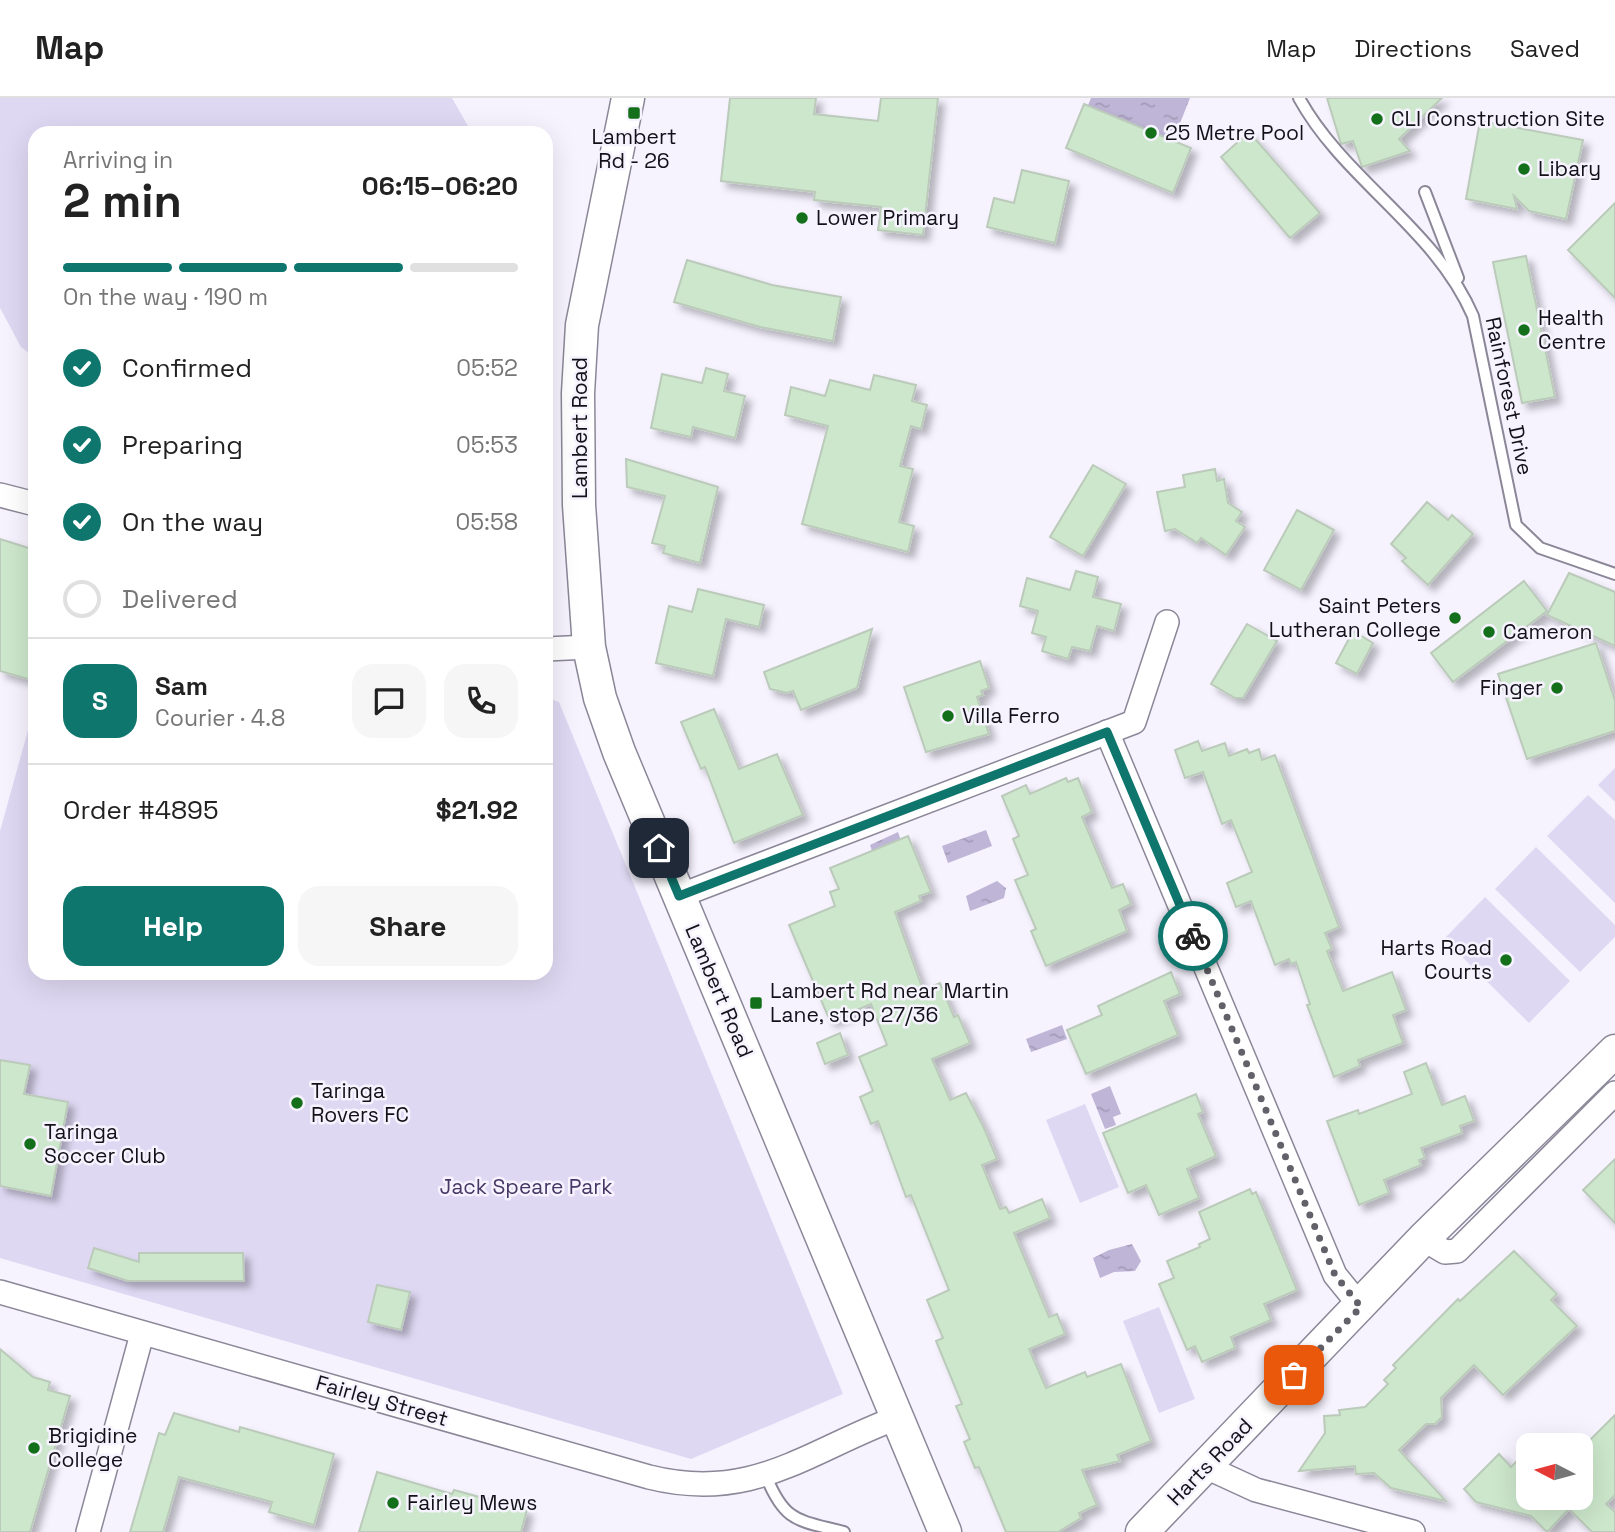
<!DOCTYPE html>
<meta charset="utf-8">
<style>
body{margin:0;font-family:"Space Grotesk",sans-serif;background:#f6f6f6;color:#222;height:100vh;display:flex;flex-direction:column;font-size:26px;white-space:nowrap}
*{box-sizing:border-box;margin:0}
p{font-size:23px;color:#767676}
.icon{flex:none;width:38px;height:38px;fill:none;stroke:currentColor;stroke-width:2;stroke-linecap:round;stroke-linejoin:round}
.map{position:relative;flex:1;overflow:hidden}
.details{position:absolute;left:28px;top:28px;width:525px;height:854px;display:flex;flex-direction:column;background:#fff;border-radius:21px;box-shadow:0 7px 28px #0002}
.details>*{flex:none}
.needle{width:46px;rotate:276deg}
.buttons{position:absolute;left:1516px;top:1335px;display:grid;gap:14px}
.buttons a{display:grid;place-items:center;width:77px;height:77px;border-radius:14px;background:#fff;box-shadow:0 7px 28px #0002;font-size:35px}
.pin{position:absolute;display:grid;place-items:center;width:60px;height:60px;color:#fff;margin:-30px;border-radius:14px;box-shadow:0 4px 10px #0006}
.courier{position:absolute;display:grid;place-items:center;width:70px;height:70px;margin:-35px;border:5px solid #0f766e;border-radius:50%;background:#fff;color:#222;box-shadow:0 2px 9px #0007}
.overview em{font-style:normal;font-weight:600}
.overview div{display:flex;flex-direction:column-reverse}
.overview{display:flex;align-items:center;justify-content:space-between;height:119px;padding:0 35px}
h1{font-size:46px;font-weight:600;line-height:52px}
.bar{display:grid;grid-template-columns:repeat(4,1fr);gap:10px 7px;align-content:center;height:84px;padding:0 35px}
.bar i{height:9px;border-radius:5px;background:#e0e0e0}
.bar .selected{background:#0f766e}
.bar p{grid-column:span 4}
.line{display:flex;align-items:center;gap:18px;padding:0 35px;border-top:2px solid #e0e0e0}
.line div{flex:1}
.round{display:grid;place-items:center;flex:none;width:74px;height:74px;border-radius:21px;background:#f6f6f6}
ol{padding:0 35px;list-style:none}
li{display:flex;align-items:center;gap:21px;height:77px}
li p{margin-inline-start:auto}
li .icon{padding:7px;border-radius:50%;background:#0f766e;color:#fff;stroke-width:4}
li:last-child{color:#767676}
li i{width:38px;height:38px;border:4px solid #e0e0e0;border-radius:50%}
.primary-button{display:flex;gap:14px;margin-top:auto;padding:14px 35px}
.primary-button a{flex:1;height:80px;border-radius:21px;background:#0f766e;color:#fff;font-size:28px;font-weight:600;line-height:80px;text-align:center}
.primary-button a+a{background:#f6f6f6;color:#222}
header{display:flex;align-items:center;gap:42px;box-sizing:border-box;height:98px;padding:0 35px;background:#fff;border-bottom:2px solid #e0e0e0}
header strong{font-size:33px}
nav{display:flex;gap:38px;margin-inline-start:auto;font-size:24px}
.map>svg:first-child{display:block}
.green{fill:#dfd8f3}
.water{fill:url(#water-ripples)}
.building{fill:#cce7cb;stroke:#bbcaba;stroke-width:2;filter:url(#shadow)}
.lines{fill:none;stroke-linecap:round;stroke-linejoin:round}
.lane-casing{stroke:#8b8798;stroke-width:14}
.street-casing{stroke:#8b8798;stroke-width:26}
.secondary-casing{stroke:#8b8798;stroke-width:35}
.lane{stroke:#fff;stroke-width:10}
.street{stroke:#fff;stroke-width:23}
.secondary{stroke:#fff;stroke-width:32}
.done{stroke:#626068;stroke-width:7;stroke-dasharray:0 12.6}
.route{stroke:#0f766e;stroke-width:9}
.poi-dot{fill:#146f1b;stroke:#f6f3ff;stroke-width:2.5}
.labels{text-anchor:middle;stroke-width:5;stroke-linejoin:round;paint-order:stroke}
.poi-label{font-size:21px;fill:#121117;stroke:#f6f3ff;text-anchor:start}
.street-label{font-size:21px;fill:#121117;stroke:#f6f3ff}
.park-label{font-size:21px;fill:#463765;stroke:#f6f3ff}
</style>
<header>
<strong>Map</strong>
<nav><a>Map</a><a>Directions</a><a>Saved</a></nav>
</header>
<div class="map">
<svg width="1615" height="1434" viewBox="0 0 1615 1434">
<defs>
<pattern id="water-ripples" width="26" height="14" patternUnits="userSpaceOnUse" patternTransform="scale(1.75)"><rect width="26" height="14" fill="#bfb6d7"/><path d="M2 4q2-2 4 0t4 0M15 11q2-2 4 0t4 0" fill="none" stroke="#a39bb8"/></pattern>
<filter id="shadow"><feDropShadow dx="6" dy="6" stdDeviation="3.5" flood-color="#0004"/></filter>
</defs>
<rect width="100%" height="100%" fill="#f6f3ff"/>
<g class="green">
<path d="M0,0H452L472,35H35V260L21,249L0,210Z"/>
<path d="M546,599L559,604L843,1296L691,1361L0,1160V733L35,607V875H546Z"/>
<path d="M1615,670V704L1598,687Z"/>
<path d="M1588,697L1615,722V805L1547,738Z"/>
<path d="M1536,749L1615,827V839L1580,874L1495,791Z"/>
<path d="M1485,799L1570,883L1529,925L1444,841Z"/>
<path d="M1085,1006L1119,1089L1080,1105L1046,1022Z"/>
<path d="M1159,1209L1195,1301L1159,1315L1123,1223Z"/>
</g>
<g class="water">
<path d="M1091,0H1190L1169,53L1084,17Z"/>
<path d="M986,732L992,748L948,765L942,748Z"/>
<path d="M898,734L902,746L873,756L870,747Z"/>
<path d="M997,783L1006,790L1004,800L970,813L966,798Z"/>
<path d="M1062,927L1067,941L1031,954L1026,941Z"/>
<path d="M1110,988L1121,1016L1113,1019L1116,1027L1105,1031L1091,996Z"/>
<path d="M1132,1146L1141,1163L1135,1173L1114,1174L1100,1180L1093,1160L1109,1152Z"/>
</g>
<g class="building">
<path d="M730,0H816L814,16L878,23L881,0H938L923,137L878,132L881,109L814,102L815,94L721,83Z"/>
<path d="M1327,0H1442L1399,41L1410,53L1362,69L1353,43L1341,46Z"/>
<path d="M1084,6L1191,50L1173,95L1066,50Z"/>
<path d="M1480,23L1583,42L1566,121L1529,113L1514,98L1517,111L1466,101Z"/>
<path d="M1249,34L1320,115L1290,140L1221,59Z"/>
<path d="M1022,72L1069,83L1055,145L987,129L994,100L1014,105Z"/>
<path d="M1615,105V200L1568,152Z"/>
<path d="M1526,158L1555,299L1522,305L1493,164Z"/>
<path d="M687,162L772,187L841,199L833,243L760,229L674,204Z"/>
<path d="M706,270L728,276L724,293L745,298L735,340L693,329L691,339L651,330L662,276L702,285Z"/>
<path d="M874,277L916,287L912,303L927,307L921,331L911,328L900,368L913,371L899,424L914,428L908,454L802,426L828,328L785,317L791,289L825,298L830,282L870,292Z"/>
<path d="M626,361L718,389L700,465L663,455L665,448L652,445L665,398L627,389Z"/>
<path d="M1093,367L1126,386L1083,458L1050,439Z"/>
<path d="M1215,371L1217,383L1224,381L1228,405L1242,414L1236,423L1245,429L1226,457L1201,440L1197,445L1175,431L1165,433L1157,394L1185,389L1183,377Z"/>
<path d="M1427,404L1448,422L1452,417L1473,436L1428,487L1402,463L1406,460L1391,446Z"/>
<path d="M1297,412L1334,432L1301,492L1264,472Z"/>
<path d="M0,441L35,452V583L0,573Z"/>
<path d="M1076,473L1098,479L1093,499L1121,506L1114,533L1097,528L1090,553L1072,549L1068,561L1042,553L1046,539L1032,535L1038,513L1020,508L1027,480L1070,492Z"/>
<path d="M1569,475L1615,494V548L1547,517Z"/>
<path d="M1524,483L1547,513L1453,584L1431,555Z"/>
<path d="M698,491L764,507L759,529L726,521L713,578L656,565L669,508L692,514Z"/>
<path d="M1247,526L1277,543L1243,600H1235L1211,586Z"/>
<path d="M872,531L857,590L801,612L793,593L787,595L770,591L764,574Z"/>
<path d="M1353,533L1373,545L1357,576L1336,565Z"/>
<path d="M1596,545L1615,603V633L1527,661L1498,576Z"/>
<path d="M980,563L989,590L981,593L983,597L977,599L989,636L926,654L904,589Z"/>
<path d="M714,611L739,671L777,656L803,717L734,745L705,669L701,671L681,624Z"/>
<path d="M1198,643L1202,653L1225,645L1229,658L1247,651L1249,655L1259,651L1262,662L1275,657L1339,829L1325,835L1332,851L1327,853L1343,893L1392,874L1406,912L1393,917L1403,945L1358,962L1360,968L1334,979L1307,907L1310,906L1296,864L1291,866L1289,861L1275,867L1251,803L1236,809L1227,785L1252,774L1231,722L1222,726L1203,674L1185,680L1175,652Z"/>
<path d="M1066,680L1068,684L1078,680L1092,714L1082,719L1112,790L1123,786L1131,806L1119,812L1127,833L1046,868L1031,833L1036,831L1015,782L1028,777L1013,741L1019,738L1002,698L1026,687L1030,696Z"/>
<path d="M908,738L931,794L919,798L921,803L895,814L923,892L940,885L954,919L958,917L970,945L932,961L950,1002L966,995L984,1030L997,1061L982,1067L1000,1111L1006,1109L1009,1115L1042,1101L1050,1120L1014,1135L1049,1219L1057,1216L1065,1236L1029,1251L1046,1290L1085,1274L1087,1279L1121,1266L1151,1343L1117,1357L1120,1363L1082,1372L1097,1407L1079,1415L1081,1420L1058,1434H1006L979,1369L975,1370L964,1344L970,1341L956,1308L962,1306L936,1243L943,1240L927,1202L949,1192L911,1097L906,1099L878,1023L871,1026L860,999L873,993L859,959L887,947L871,906L830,923L789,827L835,808L830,794L839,791L830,770Z"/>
<path d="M1171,874L1180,896L1164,903L1178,937L1086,976L1067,932L1102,917L1098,908Z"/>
<path d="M840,935L848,957L825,966L817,945Z"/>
<path d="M0,962L30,967L24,996L68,1004L51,1098L0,1088Z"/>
<path d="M1426,965L1442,1007L1465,998L1474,1023L1460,1028L1462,1035L1421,1050L1425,1060L1419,1062L1421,1067L1384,1082L1389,1095L1359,1107L1327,1023L1358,1012L1359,1016L1412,996L1404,974Z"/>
<path d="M1196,996L1203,1014L1198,1016L1216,1058L1187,1071L1199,1100L1159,1117L1146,1087L1128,1095L1103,1035Z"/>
<path d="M1615,1061V1125L1583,1092Z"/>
<path d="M1250,1091L1252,1096L1256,1094L1297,1192L1264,1206L1271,1222L1231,1239L1235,1250L1202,1264L1195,1248L1187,1252L1159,1186L1174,1180L1167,1163L1200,1149L1199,1146L1210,1141L1199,1114Z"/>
<path d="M94,1150L139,1164V1155H243L244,1183H128L88,1170Z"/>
<path d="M1514,1153L1557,1196L1551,1202L1577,1228L1503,1297L1474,1267L1441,1300L1442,1319L1435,1326H1426L1399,1352L1446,1403L1391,1390L1374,1375L1356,1376L1355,1368L1299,1373L1325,1335L1324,1318L1340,1317L1339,1312L1365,1309L1388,1286L1384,1282L1396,1270L1393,1267L1458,1201L1460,1203Z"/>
<path d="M377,1187L410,1194L401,1232L368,1224Z"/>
<path d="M0,1251L33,1279L50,1284L48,1292L70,1298L30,1434H0Z"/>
<path d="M174,1315L239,1334L240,1329L334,1356L314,1427L269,1414L272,1404L179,1379L163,1434H130L159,1335L165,1337Z"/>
<path d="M1615,1317V1397L1606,1406L1615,1414V1434H1592L1569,1411L1547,1434L1531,1418L1476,1404L1464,1391L1499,1356L1511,1369L1528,1352V1400H1580V1352Z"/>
<path d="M377,1374L452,1396L454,1392L527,1412L521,1434H359Z"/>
</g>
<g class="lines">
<defs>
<g id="lane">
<path d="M1299,0C1344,82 1435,130 1473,218L1516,427L1540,450L1615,476"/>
<path d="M1425,94L1458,180"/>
<path d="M766,1378C785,1425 798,1422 844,1434"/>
</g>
<g id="street">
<path d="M0,397L35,406"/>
<path d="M546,551L589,549"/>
<path d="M1107,634L1335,1177L1361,1209"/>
<path d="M679,798L1134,624L1167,524"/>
<path d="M1423,1141L1445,1154L1457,1153L1615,995"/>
<path d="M0,1194L649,1379C753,1405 807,1353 899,1319"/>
<path d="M1206,1369L1256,1392L1413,1434"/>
<path d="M88,1434L142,1236"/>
</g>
<g id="secondary">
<path d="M628,0L582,227L578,295L579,407L589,549L600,600L619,654L945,1434"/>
<path d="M1142,1434L1423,1141L1615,953"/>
</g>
</defs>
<use href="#lane" class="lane-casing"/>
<use href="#street" class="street-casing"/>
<use href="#secondary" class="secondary-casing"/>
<use href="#lane" class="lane"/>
<use href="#street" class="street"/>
<use href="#secondary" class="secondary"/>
</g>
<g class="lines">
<path class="done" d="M1193,838L1335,1177L1361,1209L1294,1277"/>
<path class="route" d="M659,750L679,798L1107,634L1193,838"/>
</g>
<g class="poi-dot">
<rect x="627" y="8" width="14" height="14" rx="3.5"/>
<circle cx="1377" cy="21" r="7"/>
<circle cx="1151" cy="35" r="7"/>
<circle cx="1524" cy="71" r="7"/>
<circle cx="802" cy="120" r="7"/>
<circle cx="1524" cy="232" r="7"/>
<circle cx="1455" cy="520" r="7"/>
<circle cx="1489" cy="534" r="7"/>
<circle cx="1557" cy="590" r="7"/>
<circle cx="948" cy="618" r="7"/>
<circle cx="1506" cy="862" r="7"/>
<rect x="749" y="898" width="14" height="14" rx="3.5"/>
<circle cx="297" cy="1005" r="7"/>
<circle cx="30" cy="1046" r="7"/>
<circle cx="34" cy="1350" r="7"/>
<circle cx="393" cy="1405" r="7"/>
</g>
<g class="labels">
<g class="poi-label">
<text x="1391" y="28">CLI Construction Site</text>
<text x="1165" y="42">25 Metre Pool</text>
<text x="634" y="46" text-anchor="middle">Lambert<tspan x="634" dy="24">Rd - 26</tspan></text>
<text x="1538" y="78">Libary</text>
<text x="816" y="127">Lower Primary</text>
<text x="1538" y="227">Health<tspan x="1538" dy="24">Centre</tspan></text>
<text x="1441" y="515" text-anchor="end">Saint Peters<tspan x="1441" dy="24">Lutheran College</tspan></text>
<text x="1503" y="541">Cameron</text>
<text x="1543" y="597" text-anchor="end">Finger</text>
<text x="962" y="625">Villa Ferro</text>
<text x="1492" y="857" text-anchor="end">Harts Road<tspan x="1492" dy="24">Courts</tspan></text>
<text x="770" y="900">Lambert Rd near Martin<tspan x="770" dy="24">Lane, stop 27/36</tspan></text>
<text x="311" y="1000">Taringa<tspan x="311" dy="24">Rovers FC</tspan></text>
<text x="44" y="1041">Taringa<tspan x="44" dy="24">Soccer Club</tspan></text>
<text x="48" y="1345">Brigidine<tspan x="48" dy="24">College</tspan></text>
<text x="407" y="1412">Fairley Mews</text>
</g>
<g class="street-label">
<text transform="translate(1509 298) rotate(78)" y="7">Rainforest Drive</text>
<text transform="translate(580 330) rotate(-90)" y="7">Lambert Road</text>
<text transform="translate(719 893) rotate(67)" y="7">Lambert Road</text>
<text transform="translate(382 1303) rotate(16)" y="7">Fairley Street</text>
<text transform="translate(1210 1364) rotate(-46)" y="7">Harts Road</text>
</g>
<g class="park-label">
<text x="526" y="1096">Jack Speare Park</text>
</g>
</g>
</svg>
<div class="buttons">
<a><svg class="needle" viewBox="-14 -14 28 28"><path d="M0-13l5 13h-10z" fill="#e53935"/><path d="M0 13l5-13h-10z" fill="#767676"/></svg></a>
</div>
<div class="pin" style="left:1294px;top:1277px;background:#ea580c"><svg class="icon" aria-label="bag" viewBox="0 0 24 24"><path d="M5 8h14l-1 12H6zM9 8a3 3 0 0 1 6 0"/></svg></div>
<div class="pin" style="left:659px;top:750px;background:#1f2937"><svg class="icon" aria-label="home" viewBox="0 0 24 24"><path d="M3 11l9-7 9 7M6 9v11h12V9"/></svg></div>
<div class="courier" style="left:1193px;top:838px"><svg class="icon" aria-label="bike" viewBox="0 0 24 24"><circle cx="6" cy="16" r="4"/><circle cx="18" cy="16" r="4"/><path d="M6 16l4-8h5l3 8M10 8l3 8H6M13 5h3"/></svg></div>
<section class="details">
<div class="overview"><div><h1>2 min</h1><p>Arriving in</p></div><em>06:15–06:20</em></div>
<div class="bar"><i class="selected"></i><i class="selected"></i><i class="selected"></i><i></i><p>On the way · 190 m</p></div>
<ol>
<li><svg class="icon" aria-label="check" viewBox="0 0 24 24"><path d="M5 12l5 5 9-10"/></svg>Confirmed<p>05:52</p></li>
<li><svg class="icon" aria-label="check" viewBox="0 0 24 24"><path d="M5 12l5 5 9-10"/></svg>Preparing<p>05:53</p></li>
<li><svg class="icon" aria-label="check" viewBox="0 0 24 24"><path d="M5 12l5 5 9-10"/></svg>On the way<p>05:58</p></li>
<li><i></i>Delivered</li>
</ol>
<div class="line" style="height:126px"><b class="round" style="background:#0f766e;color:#fff">S</b><div><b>Sam</b><p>Courier · 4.8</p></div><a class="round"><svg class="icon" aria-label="chat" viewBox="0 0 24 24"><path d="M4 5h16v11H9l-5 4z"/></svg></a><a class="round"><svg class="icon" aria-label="phone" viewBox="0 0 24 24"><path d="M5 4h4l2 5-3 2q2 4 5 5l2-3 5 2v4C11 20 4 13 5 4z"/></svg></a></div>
<div class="line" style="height:91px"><div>Order #4895</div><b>$21.92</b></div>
<div class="primary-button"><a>Help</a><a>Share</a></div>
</section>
</div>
